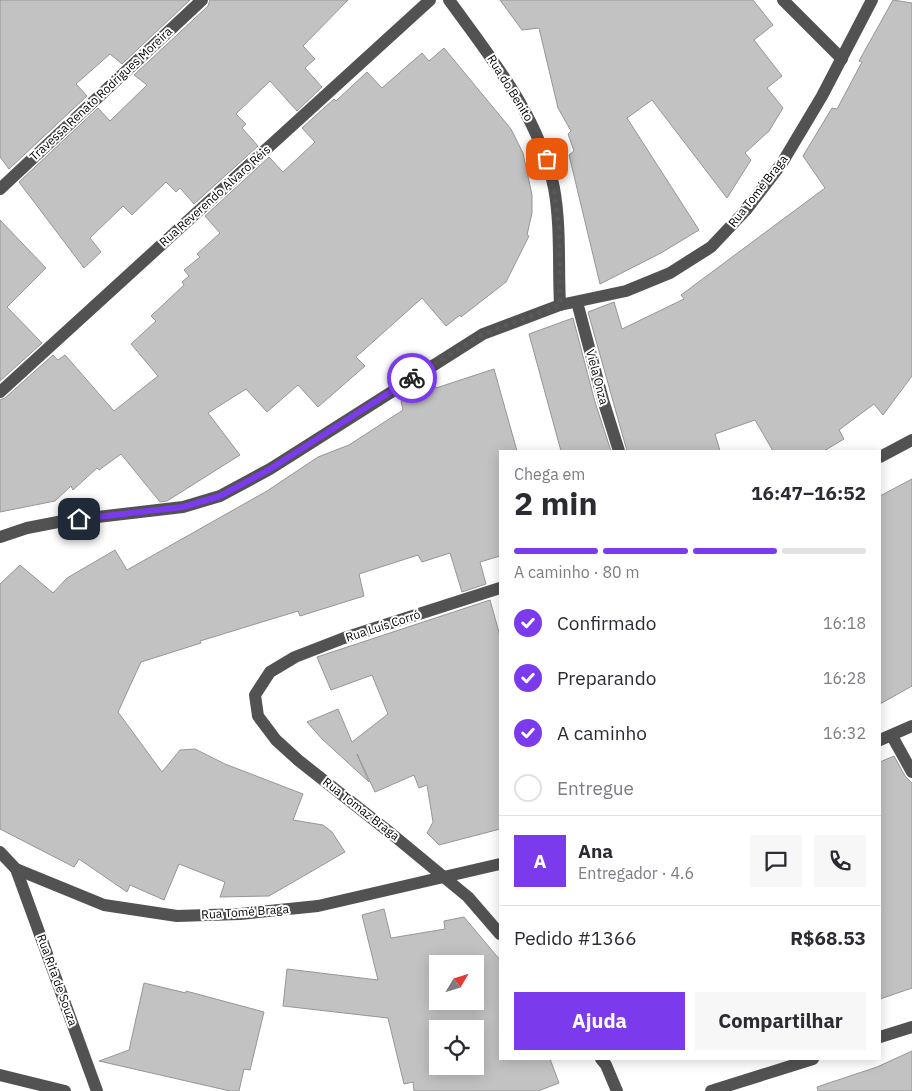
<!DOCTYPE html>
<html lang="pt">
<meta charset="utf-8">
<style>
body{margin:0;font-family:"IBM Plex Sans",sans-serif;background:#f7f7f7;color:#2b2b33;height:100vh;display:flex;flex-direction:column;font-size:19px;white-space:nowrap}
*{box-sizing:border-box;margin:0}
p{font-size:16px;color:#7c7c81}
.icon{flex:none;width:28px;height:28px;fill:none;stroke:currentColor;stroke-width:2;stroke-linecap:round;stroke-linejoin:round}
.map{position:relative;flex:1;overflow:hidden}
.sheet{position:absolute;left:499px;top:450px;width:382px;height:610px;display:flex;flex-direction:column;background:#fff;border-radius:0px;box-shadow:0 2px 12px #0003}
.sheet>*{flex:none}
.needle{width:32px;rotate:52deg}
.fabs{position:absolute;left:429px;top:955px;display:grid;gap:10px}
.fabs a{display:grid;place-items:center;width:55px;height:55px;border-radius:0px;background:#fff;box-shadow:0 2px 12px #0003;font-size:25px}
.pin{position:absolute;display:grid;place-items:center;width:42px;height:42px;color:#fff;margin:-21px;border-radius:10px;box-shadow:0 2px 8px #0006}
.courier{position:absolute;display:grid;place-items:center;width:50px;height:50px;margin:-25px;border:4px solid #7c3aed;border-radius:50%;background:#fff;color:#222;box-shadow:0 1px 6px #0007}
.overview em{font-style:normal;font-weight:700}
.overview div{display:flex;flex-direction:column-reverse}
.overview{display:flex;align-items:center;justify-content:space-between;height:85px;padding:0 15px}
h1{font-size:32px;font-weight:700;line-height:38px}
.bar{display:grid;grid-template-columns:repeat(4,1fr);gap:8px 5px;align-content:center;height:60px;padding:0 15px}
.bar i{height:6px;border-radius:4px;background:#e1e1e2}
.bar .current{background:#7c3aed}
.bar p{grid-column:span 4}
.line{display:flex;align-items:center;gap:12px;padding:0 15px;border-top:1px solid #e1e1e2}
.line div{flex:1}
.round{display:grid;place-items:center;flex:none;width:52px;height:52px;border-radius:0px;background:#f7f7f7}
ol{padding:0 15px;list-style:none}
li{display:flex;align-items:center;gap:15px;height:55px}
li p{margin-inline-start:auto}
li .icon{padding:5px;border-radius:50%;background:#7c3aed;color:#fff;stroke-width:4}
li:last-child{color:#7c7c81}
li i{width:28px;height:28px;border:2px solid #e1e1e2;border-radius:50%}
.action{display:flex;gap:10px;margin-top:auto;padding:10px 15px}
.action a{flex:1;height:58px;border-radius:0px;background:#7c3aed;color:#fff;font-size:20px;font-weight:700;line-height:58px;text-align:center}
.action a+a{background:#f7f7f7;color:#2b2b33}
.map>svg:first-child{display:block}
.building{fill:#c2c2c2;stroke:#969696;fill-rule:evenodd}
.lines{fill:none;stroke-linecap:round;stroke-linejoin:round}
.minor{stroke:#525252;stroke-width:12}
.done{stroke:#595959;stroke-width:5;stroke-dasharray:0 9}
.route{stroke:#7c3aed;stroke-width:6}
.labels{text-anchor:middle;stroke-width:4;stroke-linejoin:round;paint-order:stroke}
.street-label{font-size:12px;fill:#000;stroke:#fff}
</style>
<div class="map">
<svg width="912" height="1091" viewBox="0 0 912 1091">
<rect width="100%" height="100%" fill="#fff"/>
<g class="building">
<path d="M0,0H190L122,64L110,54L76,84L87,96L9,169L0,157Z"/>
<path d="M210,0H348L303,46L315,59L305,68L322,87L297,111L270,81L236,114L246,124L242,128L258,146L194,204L180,188L176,192L166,182L132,215L123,206L90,238L101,252L84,268L19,182L98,108L110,121L147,85L134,75L208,6Z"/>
<path d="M500,0H753L773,25L754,40L782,76L767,88L783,108L769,131L745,153L751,160L727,198L652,100L627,118L699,230L661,253L600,284L569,155L574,151L568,134L571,131L558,108L539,28L522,30Z"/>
<path d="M893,0L912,3V376L883,415L874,404L839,430L844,439L824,451H773L755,420L715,434L720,451H627L588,312L614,302L622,329L684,299L681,295L825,188L803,156L832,108L837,109L862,62L859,61Z"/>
<path d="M444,48L511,129L523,153L532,195V213L527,235L529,236L506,282L461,317L460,315L446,326L422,298L356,357L365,366L318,407L298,385L267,412L246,389L208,413L240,455L167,501L160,502L121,454L99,470L97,468L73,490L71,486L55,501L0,512V400L5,398L53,355L58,360L65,355L114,411L158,376L131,344L156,321L151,316L184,285L182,282L189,276L184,270L200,257L197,254L220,233L205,216L269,157L283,172L315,142L302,128L334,99L336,101L367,72L382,88L422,53L429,61Z"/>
<path d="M0,220L46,268L7,307L42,343L0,381Z"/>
<path d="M573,318L595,402L611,451H561L529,334Z"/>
<path d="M494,369L517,451H500V556L480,562L486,584L462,592L450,553L422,562L418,555L359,574L364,596L300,616L298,611L200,641L201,643L141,662L118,712L162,772L180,750L195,749L225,764L303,794L293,820L323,825L332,832L345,852L269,896L220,897L225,882L179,864L164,900L130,885L127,892L79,859L74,867L0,829V584L20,565L53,593L67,578L115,550L127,570L267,491L318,457L349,445L403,410L401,401L432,379L436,388Z"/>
<path d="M912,479V686L880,704V496Z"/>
<path d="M490,600L500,636V829L439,845L427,833L433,822L427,785L419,788L414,775L375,792L357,754L369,782L322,739L307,722L338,709L352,742L388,714L372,675L331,690L317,657Z"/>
<path d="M894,756L905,776L912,783V988L880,999V762Z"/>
<path d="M384,909L391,938L445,929L444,921L464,917L500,960V1059H550L559,1083L538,1091H414L413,1082L404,1084L388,1018L283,1006L287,969L378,980L362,915ZM438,964H475V1001H438ZM438,1029H475V1066H438Z"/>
<path d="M144,983L186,993V991L264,1012L250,1070L244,1069L239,1091H230L99,1061L129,1050Z"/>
<path d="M912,1051V1091H818L817,1087L877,1067Z"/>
</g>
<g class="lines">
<g class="minor">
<path d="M449,0C491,58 539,116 554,188C561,226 558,266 560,305"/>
<path d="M783,0L842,59"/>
<path d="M0,189L202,0"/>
<path d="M577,302L603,400L619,451"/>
<path d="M0,392L430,0"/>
<path d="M880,457L912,440"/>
<path d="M0,537L27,528L63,521L183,507L220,496L270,469L483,334L560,305L626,291L670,273L711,247L746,210L782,163L822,96L872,0"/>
<path d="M500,588L344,638L295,657L270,672L255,695L258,716L276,740L298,760L393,835L468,897L500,934"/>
<path d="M892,736L912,772"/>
<path d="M880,740L912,726"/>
<path d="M0,852L16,869L104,905L177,916L240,914L318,906L500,864"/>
<path d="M16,869L97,1091"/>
<path d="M880,1037L912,1027"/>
<path d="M601,1059L606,1065L617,1091"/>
<path d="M0,1075L65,1091"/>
<path d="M711,1091L813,1059"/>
</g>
</g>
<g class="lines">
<path class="done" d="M412,378L483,334L560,305L559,230L554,189L547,159"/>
<path class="route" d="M79,519L183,507L220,496L270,469L412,378"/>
</g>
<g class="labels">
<g class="street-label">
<text transform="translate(510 88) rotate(58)" y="4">Rua do Benito</text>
<text transform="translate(101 94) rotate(-43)" y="4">Travessa Renato Rodrigues Moreira</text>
<text transform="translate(758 191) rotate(-52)" y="4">Rua Tomé Braga</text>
<text transform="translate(215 196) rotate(-42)" y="4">Rua Reverendo Alvaro Réis</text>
<text transform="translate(597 377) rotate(75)" y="4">Viela Onza</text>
<text transform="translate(383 626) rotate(-18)" y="4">Rua Luís Corró</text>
<text transform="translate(361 809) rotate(38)" y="4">Rua Tomaz Braga</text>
<text transform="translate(245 912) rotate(-4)" y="4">Rua Tomé Braga</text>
<text transform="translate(57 980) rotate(70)" y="4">Rua Rita de Souza</text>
</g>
</g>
</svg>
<div class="fabs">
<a><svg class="needle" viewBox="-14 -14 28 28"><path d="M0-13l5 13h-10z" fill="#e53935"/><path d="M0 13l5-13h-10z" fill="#7c7c81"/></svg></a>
<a><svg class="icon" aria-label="locate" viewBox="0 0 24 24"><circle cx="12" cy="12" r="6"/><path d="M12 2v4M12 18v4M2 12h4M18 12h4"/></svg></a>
</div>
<div class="pin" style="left:547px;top:159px;background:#ea580c"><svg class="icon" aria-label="bag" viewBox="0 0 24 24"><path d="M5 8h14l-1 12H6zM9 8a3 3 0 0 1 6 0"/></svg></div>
<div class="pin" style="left:79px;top:519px;background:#1f2937"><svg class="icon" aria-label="home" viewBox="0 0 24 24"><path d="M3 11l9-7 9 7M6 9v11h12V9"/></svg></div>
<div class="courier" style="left:412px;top:378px"><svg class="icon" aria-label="bike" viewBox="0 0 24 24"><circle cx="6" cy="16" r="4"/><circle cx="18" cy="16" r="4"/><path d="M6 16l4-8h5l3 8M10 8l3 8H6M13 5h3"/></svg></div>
<section class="sheet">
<div class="overview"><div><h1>2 min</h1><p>Chega em</p></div><em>16:47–16:52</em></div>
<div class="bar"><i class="current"></i><i class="current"></i><i class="current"></i><i></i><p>A caminho · 80 m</p></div>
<ol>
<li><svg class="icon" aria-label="check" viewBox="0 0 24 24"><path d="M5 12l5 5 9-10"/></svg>Confirmado<p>16:18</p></li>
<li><svg class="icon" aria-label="check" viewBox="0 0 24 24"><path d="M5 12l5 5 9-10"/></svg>Preparando<p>16:28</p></li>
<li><svg class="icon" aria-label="check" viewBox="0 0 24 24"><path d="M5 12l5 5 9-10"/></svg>A caminho<p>16:32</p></li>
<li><i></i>Entregue</li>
</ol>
<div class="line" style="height:90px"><b class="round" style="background:#7c3aed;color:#fff">A</b><div><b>Ana</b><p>Entregador · 4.6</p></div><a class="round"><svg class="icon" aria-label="chat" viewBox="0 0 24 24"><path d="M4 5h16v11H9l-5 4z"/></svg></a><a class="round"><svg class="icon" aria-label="phone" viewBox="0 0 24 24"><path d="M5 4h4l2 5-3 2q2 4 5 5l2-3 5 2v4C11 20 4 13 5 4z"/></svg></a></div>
<div class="line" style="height:65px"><div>Pedido #1366</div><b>R$68.53</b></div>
<div class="action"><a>Ajuda</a><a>Compartilhar</a></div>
</section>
</div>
